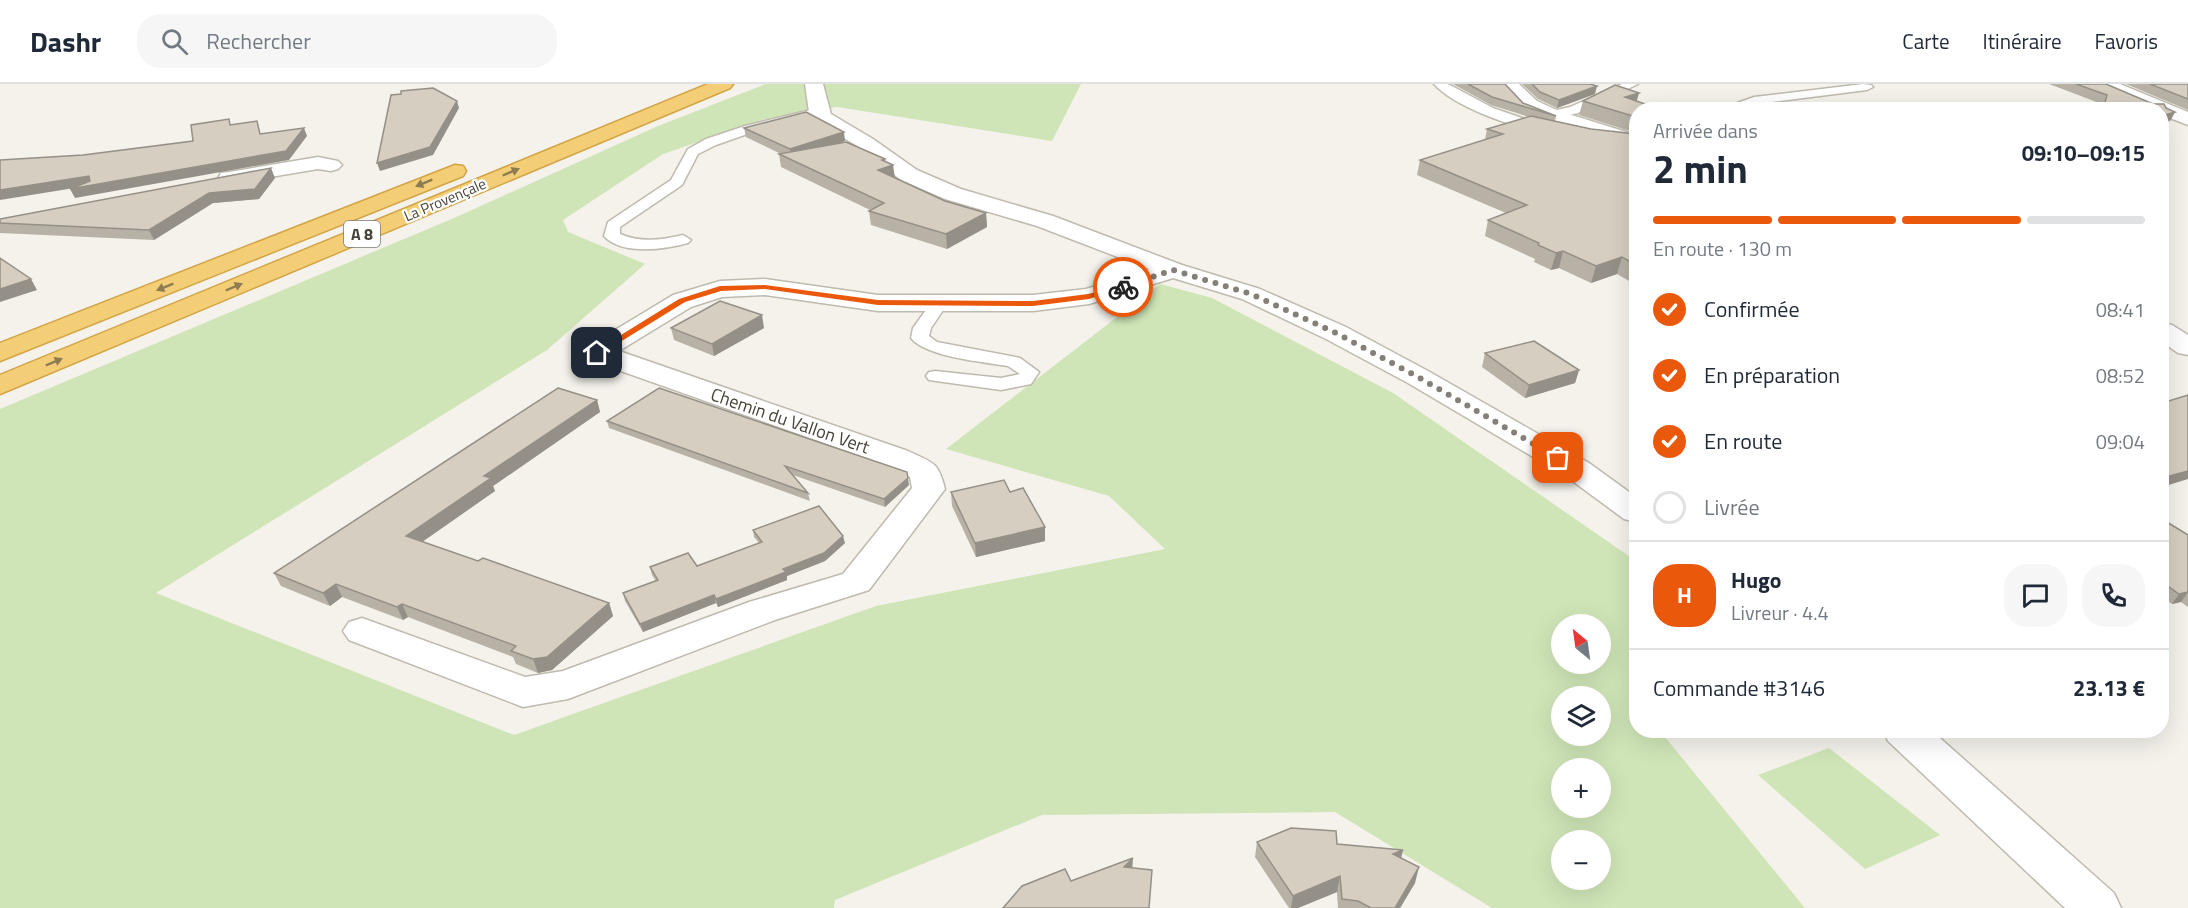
<!DOCTYPE html>
<html lang="fr">
<meta charset="utf-8">
<style>
body{margin:0;font-family:"Titillium Web",sans-serif;background:#f6f6f7;color:#1f2937;height:100vh;display:flex;flex-direction:column;font-size:22px;white-space:nowrap}
*{box-sizing:border-box;margin:0}
p{font-size:20px;color:#747a83}
.icon{flex:none;width:33px;height:33px;fill:none;stroke:currentColor;stroke-width:2;stroke-linecap:round;stroke-linejoin:round}
.map{position:relative;flex:1;overflow:hidden}
.sheet{position:absolute;left:1629px;top:18px;width:540px;height:636px;display:flex;flex-direction:column;background:#fff;border-radius:24px;box-shadow:0 6px 24px #0002}
.sheet>*{flex:none}
.needle{width:39px;rotate:331deg}
.fabs{position:absolute;left:1551px;top:530px;display:grid;gap:12px}
.fabs a{display:grid;place-items:center;width:60px;height:60px;border-radius:50%;background:#fff;box-shadow:0 6px 24px #0002;font-size:30px}
.pin{position:absolute;display:grid;place-items:center;width:51px;height:51px;color:#fff;margin:-26px;border-radius:12px;box-shadow:0 3px 9px #0006}
.courier{position:absolute;display:grid;place-items:center;width:60px;height:60px;margin:-30px;border:4px solid #ea580c;border-radius:50%;background:#fff;color:#222;box-shadow:0 2px 8px #0007}
.summary em{font-style:normal;font-weight:700}
.summary div{display:flex;flex-direction:column-reverse}
.summary{display:flex;align-items:center;justify-content:space-between;height:102px;padding:0 24px}
h1{font-size:39px;font-weight:700;line-height:45px}
.bar{display:grid;grid-template-columns:repeat(4,1fr);gap:9px 6px;align-content:center;height:72px;padding:0 24px}
.bar i{height:8px;border-radius:4px;background:#e0e1e3}
.bar .on{background:#ea580c}
.bar p{grid-column:span 4}
.line{display:flex;align-items:center;gap:15px;padding:0 24px;border-top:2px solid #e0e1e3}
.line div{flex:1}
.round{display:grid;place-items:center;flex:none;width:63px;height:63px;border-radius:24px;background:#f6f6f7}
ol{padding:0 24px;list-style:none}
li{display:flex;align-items:center;gap:18px;height:66px}
li p{margin-inline-start:auto}
li .icon{padding:6px;border-radius:50%;background:#ea580c;color:#fff;stroke-width:4}
li:last-child{color:#747a83}
li i{width:33px;height:33px;border:3px solid #e0e1e3;border-radius:50%}
header{display:flex;align-items:center;gap:36px;box-sizing:border-box;height:84px;padding:0 30px;background:#fff;border-bottom:2px solid #e0e1e3}
header strong{font-size:28px}
nav{display:flex;gap:33px;margin-inline-start:auto;font-size:21px}
.search{width:420px;height:54px;background:#f6f6f7;display:flex;align-items:center;gap:15px;box-sizing:border-box;padding:0 21px;border-radius:24px;color:#747a83;font-size:22px}
.map>svg:first-child{display:block}
.green{fill:#cfe5b7;fill-rule:evenodd}
.lines{fill:none;stroke-linecap:round;stroke-linejoin:round}
.lane-casing{stroke:#bfbaae;stroke-width:3}
.street-casing{stroke:#bfbaae;stroke-width:3}
.highway-casing{stroke:#d3a446;stroke-width:3}
.lane{fill:#fff;fill-rule:evenodd}
.street{fill:#fff;fill-rule:evenodd}
.highway{fill:#f4ce76;fill-rule:evenodd}
.wall{fill:#b7b1a6}
.shaded-wall{fill:#959087}
.building{fill:#d5cec1;stroke:#959087;stroke-width:1.5}
.oneway{fill:#8d7b51}
.route{fill:#ea580c}
.done{stroke:#848077;stroke-width:6;stroke-dasharray:0 10.8}
.labels{text-anchor:middle;stroke-width:4.5;stroke-linejoin:round;paint-order:stroke}
.far-street-label{font-size:15px;fill:#484339;stroke:#fff}
.shield{fill:#fff;stroke:#7f7b74;stroke-width:1.5}
.shield-label{font-size:16px;font-weight:bold;fill:#484339}
.street-label{font-size:18px;fill:#484339;stroke:#fff}
</style>
<header>
<strong>Dashr</strong>
<div class="search"><svg class="icon" aria-label="search" viewBox="0 0 24 24"><circle cx="10" cy="10" r="6"/><path d="M15 15l6 6"/></svg>Rechercher</div>
<nav><a>Carte</a><a>Itinéraire</a><a>Favoris</a></nav>
</header>
<div class="map">
<svg width="2188" height="824" viewBox="0 0 2188 824">
<rect width="100%" height="100%" fill="#f4f2eb"/>
<g class="green">
<path d="M766,0H1081L1052,57L837,23L762,36L663,70L563,136L568,148L645,180L547,266L156,509L514,651L876,522L1165,465L1109,412L946,365L1160,200L1212,214L1393,309L1636,477V604L1629,608L1636,617V646L1660,647L1805,824H1492L1335,728L1042,731L835,816L834,824H0V325L454,134L658,42ZM1562,540H1600V579H1562ZM1562,612H1600V651H1562ZM1562,684H1600V723H1562ZM1562,756H1600V795H1562Z"/>
<path d="M1829,664L1940,751L1865,785L1758,691Z"/>
</g>
<g class="lines">
<defs>
<g id="lane">
<path d="M1434,0H1448L1493,24L1545,42L1547,45L1541,49C1510,41 1456,24 1434,0Z"/>
<path d="M1622,0H1638L1578,29L1552,35L1546,31L1548,28L1570,23Z"/>
<path d="M1863,0L1871,1L1873,3L1867,6L1755,20L1738,26H1718L1754,13Z"/>
<path d="M819,24L823,25V31L753,48L716,61L698,70L682,101L620,143V150C641,159 661,156 683,151L691,156L688,159C666,165 622,172 604,152L608,138L671,96L688,65L706,55L745,42Z"/>
<path d="M940,214L948,219L931,244L929,252L937,258L1020,274L1039,288L1031,300L1001,306L929,296L926,292L929,288L935,287L1001,294L1020,290L1008,282C984,278 926,273 911,254L913,244L934,215Z"/>
</g>
<g id="street">
<path d="M805,0H823L831,30L873,55L917,86L961,105L1053,132L1182,181L1260,205L1346,243L1428,287L1589,379L1636,413V438L1624,435L1567,393L1408,299L1326,255L1242,215L1173,194L1089,220L1033,227H878L765,211L722,213L691,223L619,267L908,367C933,379 938,377 945,405L869,506L775,536L568,615L523,623L349,556L343,547L349,538L362,534L525,593L563,587L749,518L843,490L912,404L910,393L886,381L587,275L583,269L587,263L673,211L720,197L765,195L878,211H1033L1086,205L1149,185L1037,142L945,115L901,96L859,63L817,38L809,28Z"/>
<path d="M1499,0H1519L1537,17L1559,27L1636,51V63L1545,35L1523,25Z"/>
<path d="M2095,0H2120L2188,28V41L2162,31V26H2149L2098,4Z"/>
<path d="M318,73L338,77L342,81L338,85L331,87L318,85L229,100L221,99L218,94L221,89L229,88Z"/>
<path d="M2162,239L2172,241L2188,251V271L2178,269L2162,258Z"/>
<path d="M1883,646H1931L2114,809L2121,824H2065L1888,657Z"/>
</g>
<g id="highway">
<path d="M708,0H733L730,4L0,310V291Z"/>
<path d="M455,81L463,82L466,87L463,92L0,277V259Z"/>
</g>
</defs>
<use href="#lane" class="lane-casing"/>
<use href="#street" class="street-casing"/>
<use href="#highway" class="highway-casing"/>
<use href="#lane" class="lane"/>
<use href="#street" class="street"/>
<use href="#highway" class="highway"/>
</g>
<g class="wall">
<path d="M1453,0H1505L1523,19L1556,32L1555,37L1591,45L1636,50V201L1617,190L1591,199L1559,184L1551,186L1534,178L1535,175L1485,152L1488,136L1506,129L1417,91L1420,76L1485,56L1487,45L1529,33L1491,21Z"/>
<path d="M1522,0H1590L1595,10L1557,24L1538,15Z"/>
<path d="M2049,0H2107L2153,20H2164L2166,24L2175,28L2170,37L2162,39V26H2101L2102,20Z"/>
<path d="M2126,0H2188V26Z"/>
<path d="M1583,17H1637L1636,49L1579,31Z"/>
<path d="M744,44L845,57L840,59L886,78L894,94L945,117L986,129L987,143L947,165L871,141L869,127L870,126L781,83L779,70H781L746,53Z"/>
<path d="M275,94L259,115L213,119L154,156L0,149V135Z"/>
<path d="M671,244H764L714,272L674,256Z"/>
<path d="M1485,269L1579,286L1575,299L1525,314L1482,283Z"/>
<path d="M597,316L600,328L493,402L495,407L422,458L478,477L609,519L613,532L552,586L538,589L516,580L513,573L408,533L403,536L342,513L330,522L281,502L274,489Z"/>
<path d="M607,337L909,401L885,423L793,391L808,409L810,417L609,344Z"/>
<path d="M951,408H1010L1045,457L976,473L952,422Z"/>
<path d="M2162,435L2188,451V523L2181,518L2172,520L2162,513Z"/>
<path d="M753,446L845,459L825,477L787,492V496L718,523L716,519L643,548L625,517L623,509L656,497L652,491L650,483L697,482L759,459L754,453Z"/>
<path d="M1257,758L1337,760L1403,766L1401,775L1415,799L1400,824H1338L1337,808L1298,824H1289L1255,773Z"/>
</g>
<g class="shaded-wall">
<path d="M1597,2L1595,10L1557,24L1559,16Z"/>
<path d="M1639,9L1635,23L1625,13Z"/>
<path d="M457,17L459,24L433,71L380,87L377,79Z"/>
<path d="M2175,28L2170,37L2162,39V32Z"/>
<path d="M304,44L307,52L289,76L75,114L70,105Z"/>
<path d="M844,48L845,57L792,75L790,65Z"/>
<path d="M885,75L886,83L893,81L895,94L878,86L882,76Z"/>
<path d="M271,84L275,94L259,115L213,119L154,156L149,146L209,109Z"/>
<path d="M89,92L93,101L0,116V106Z"/>
<path d="M986,129L987,143L947,165L946,150Z"/>
<path d="M1563,167L1559,184L1551,186L1556,169Z"/>
<path d="M1622,173L1617,190L1591,199L1596,182Z"/>
<path d="M31,195L37,206L0,218V205Z"/>
<path d="M762,231L764,244L714,272L712,260Z"/>
<path d="M1579,286L1575,299L1525,314L1529,301Z"/>
<path d="M597,316L600,328L493,402L495,407L412,465L406,452L484,392Z"/>
<path d="M2188,387V395L2162,403V394Z"/>
<path d="M908,394L909,401L885,423L884,415Z"/>
<path d="M1045,443V457L976,473L975,459Z"/>
<path d="M843,452L845,459L825,477L787,492V496L718,523L716,515L783,485Z"/>
<path d="M336,500L342,513L330,522L323,509Z"/>
<path d="M2188,508L2181,518L2172,520L2179,510Z"/>
<path d="M714,511L716,519L643,548L640,540Z"/>
<path d="M609,519L613,532L552,586L538,589L533,575Z"/>
<path d="M402,520L408,533L403,536L397,523Z"/>
<path d="M1403,766L1399,781L1393,770Z"/>
<path d="M1133,774L1132,789L1124,783Z"/>
<path d="M1419,783L1415,799L1400,824H1395Z"/>
<path d="M1340,792L1337,808L1298,824H1291L1293,812Z"/>
</g>
<g class="building">
<path d="M1468,0H1505L1523,19L1556,32L1492,13Z"/>
<path d="M1532,0H1590L1597,2L1559,16L1540,8Z"/>
<path d="M2076,0H2106L2153,20H2164L2166,24L2175,28L2162,32V26H2103L2107,11Z"/>
<path d="M2150,0H2188V15Z"/>
<path d="M1615,1L1639,9L1625,13L1662,26H1636V33L1583,17Z"/>
<path d="M433,4L457,17L430,63L377,79L391,11L401,10V7Z"/>
<path d="M806,28L844,48L790,65L744,44Z"/>
<path d="M1531,32L1591,45L1636,50V181L1622,173L1596,182L1563,167L1556,169L1538,161L1539,159L1488,136L1527,121L1420,76L1503,50L1487,45Z"/>
<path d="M229,35L230,41L257,37L260,50L304,44L286,67L70,105L90,97L89,92L0,106V76L83,71L193,57L191,41Z"/>
<path d="M846,58L885,75L882,76L893,81L878,86L945,117L986,129L946,150L869,127L884,119L779,70Z"/>
<path d="M271,84L255,105L209,109L149,146L0,139V135Z"/>
<path d="M0,174L31,195L0,205Z"/>
<path d="M720,217L762,231L712,260L671,244Z"/>
<path d="M1534,257L1579,286L1529,301L1485,269Z"/>
<path d="M558,304L597,316L484,392L491,394L406,452L478,477L483,474L609,519L547,573L533,575L511,567L516,562L402,520L397,523L336,500L323,509L274,489Z"/>
<path d="M659,304L907,388L908,394L884,415L785,382L808,409L607,337Z"/>
<path d="M2188,311V387L2162,394V319Z"/>
<path d="M1004,396L1010,408L1023,404L1045,443L975,459L951,408Z"/>
<path d="M819,422L843,452L824,469L783,485L786,488L716,515L714,511L640,540L623,509L658,496L650,483L688,469L697,482L762,458L753,446Z"/>
<path d="M2162,435L2188,451V508L2179,510L2162,498Z"/>
<path d="M1291,744L1336,747L1337,760L1403,766L1393,770L1419,783L1395,824H1371L1358,817L1342,815L1340,792L1293,812L1257,758Z"/>
<path d="M1133,774L1124,783L1152,786L1149,824H1003L1022,802L1065,785L1071,797Z"/>
</g>
<defs><path id="oneway-solid" d="M-6-.8H1V-3.2L6.5 0L1 3.2V.8H-6Z" transform="scale(1.5)"/></defs>
<g class="oneway">
<use href="#oneway-solid" transform="translate(511 88) rotate(-23)"/>
<use href="#oneway-solid" transform="translate(424 99) rotate(158)"/>
<use href="#oneway-solid" transform="translate(165 203) rotate(158)"/>
<use href="#oneway-solid" transform="translate(234 203) rotate(-23)"/>
<use href="#oneway-solid" transform="translate(54 278) rotate(-23)"/>
</g>
<path class="route" d="M765,201L878,216L1033,217L1088,210L1123,201L1127,203L1089,215L1033,222L878,221L765,205L721,207L685,218L599,271L592,269L679,215L720,202Z"/>
<g class="lines">
<path class="done" d="M1123,203L1173,186L1251,210L1336,249L1418,293L1558,374"/>
</g>
<g class="labels">
<g class="far-street-label">
<text transform="translate(445 116) rotate(-23)" y="5">La Provençale</text>
</g>
<rect class="shield" x="344" y="137" width="36" height="26" rx="4.5"/>
<g class="shield-label">
<text x="362" y="156">A 8</text>
</g>
<g class="street-label">
<text transform="translate(790 337) rotate(19)" y="6">Chemin du Vallon Vert</text>
</g>
</g>
</svg>
<div class="fabs">
<a><svg class="needle" viewBox="-14 -14 28 28"><path d="M0-13l5 13h-10z" fill="#e53935"/><path d="M0 13l5-13h-10z" fill="#747a83"/></svg></a>
<a><svg class="icon" aria-label="layers" viewBox="0 0 24 24"><path d="M12 4l9 5-9 5-9-5zM3 14l9 5 9-5"/></svg></a>
<a>+</a>
<a>−</a>
</div>
<div class="pin" style="left:1558px;top:374px;background:#ea580c"><svg class="icon" aria-label="bag" viewBox="0 0 24 24"><path d="M5 8h14l-1 12H6zM9 8a3 3 0 0 1 6 0"/></svg></div>
<div class="pin" style="left:597px;top:269px;background:#1f2937"><svg class="icon" aria-label="home" viewBox="0 0 24 24"><path d="M3 11l9-7 9 7M6 9v11h12V9"/></svg></div>
<div class="courier" style="left:1123px;top:203px"><svg class="icon" aria-label="bike" viewBox="0 0 24 24"><circle cx="6" cy="16" r="4"/><circle cx="18" cy="16" r="4"/><path d="M6 16l4-8h5l3 8M10 8l3 8H6M13 5h3"/></svg></div>
<section class="sheet">
<div class="summary"><div><h1>2 min</h1><p>Arrivée dans</p></div><em>09:10–09:15</em></div>
<div class="bar"><i class="on"></i><i class="on"></i><i class="on"></i><i></i><p>En route · 130 m</p></div>
<ol>
<li><svg class="icon" aria-label="check" viewBox="0 0 24 24"><path d="M5 12l5 5 9-10"/></svg>Confirmée<p>08:41</p></li>
<li><svg class="icon" aria-label="check" viewBox="0 0 24 24"><path d="M5 12l5 5 9-10"/></svg>En préparation<p>08:52</p></li>
<li><svg class="icon" aria-label="check" viewBox="0 0 24 24"><path d="M5 12l5 5 9-10"/></svg>En route<p>09:04</p></li>
<li><i></i>Livrée</li>
</ol>
<div class="line" style="height:108px"><b class="round" style="background:#ea580c;color:#fff">H</b><div><b>Hugo</b><p>Livreur · 4.4</p></div><a class="round"><svg class="icon" aria-label="chat" viewBox="0 0 24 24"><path d="M4 5h16v11H9l-5 4z"/></svg></a><a class="round"><svg class="icon" aria-label="phone" viewBox="0 0 24 24"><path d="M5 4h4l2 5-3 2q2 4 5 5l2-3 5 2v4C11 20 4 13 5 4z"/></svg></a></div>
<div class="line" style="height:78px"><div>Commande #3146</div><b>23.13 €</b></div>
</section>
</div>
